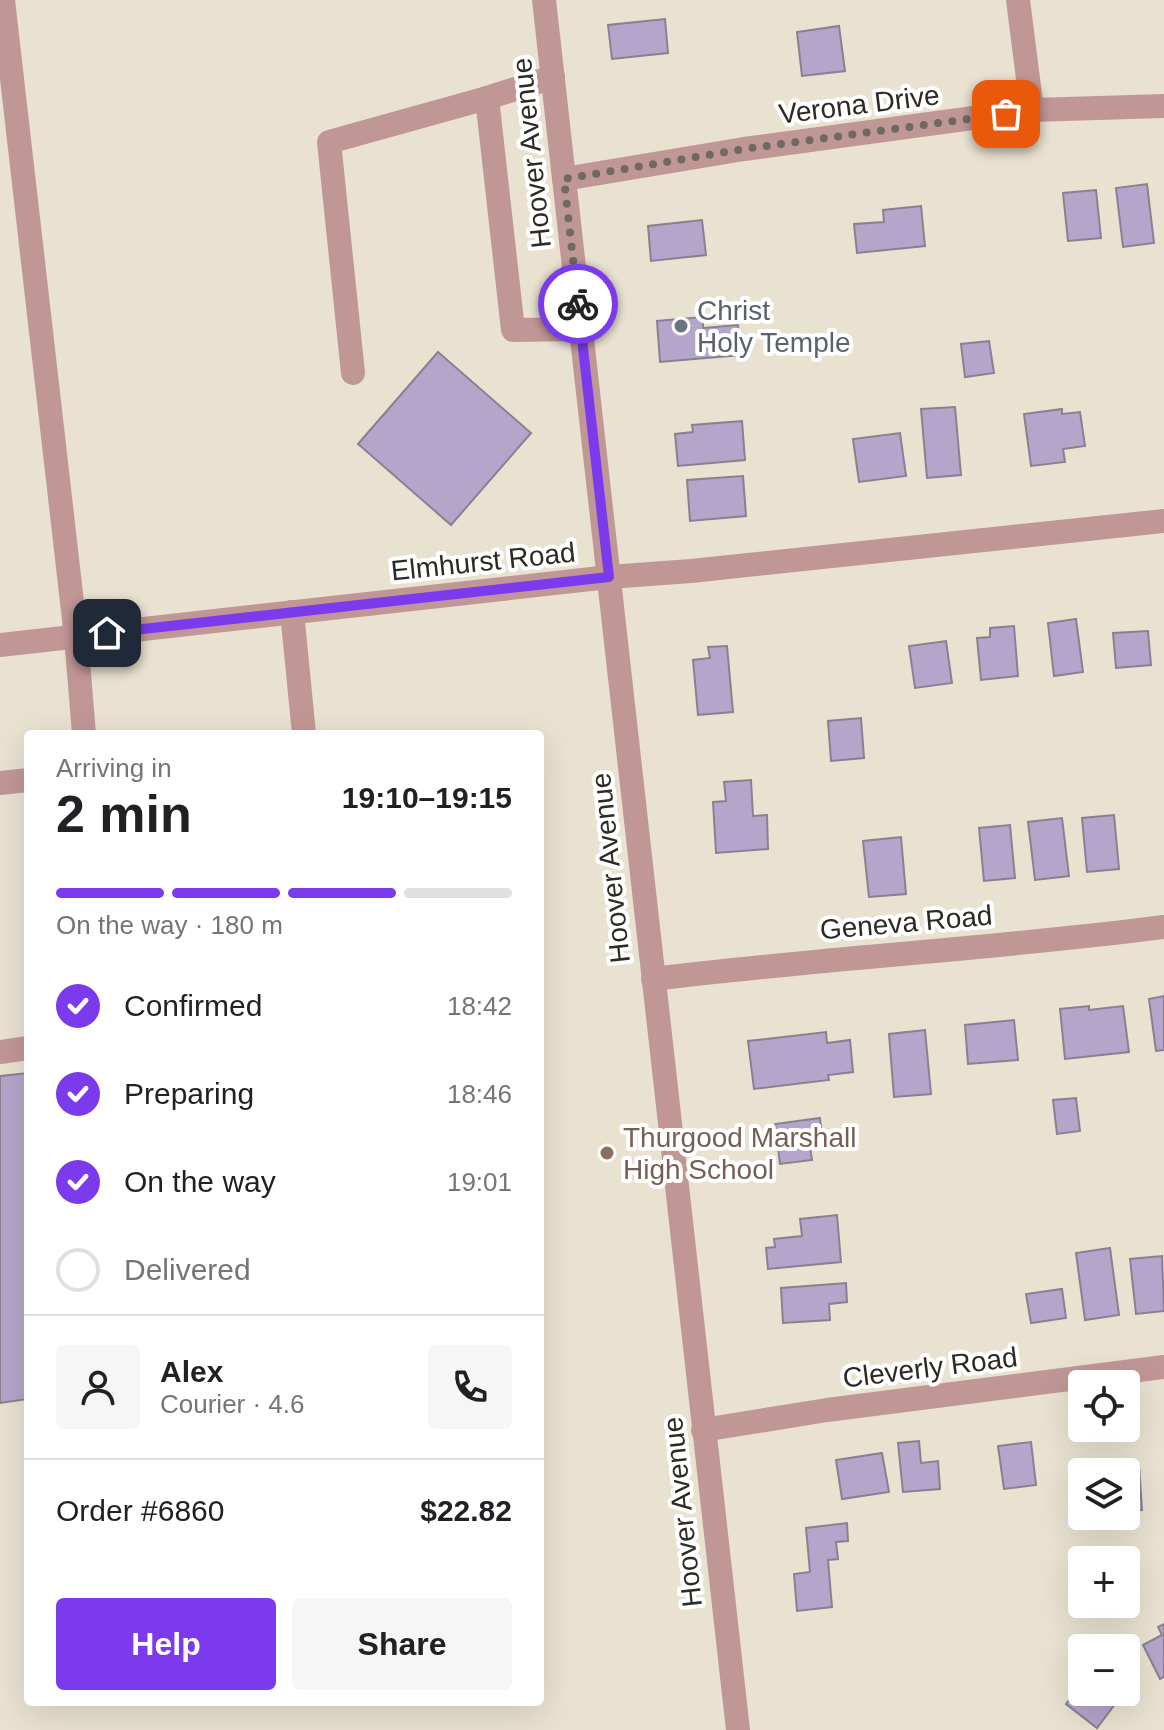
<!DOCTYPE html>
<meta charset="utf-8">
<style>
body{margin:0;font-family:Arial,sans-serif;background:#f6f6f6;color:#202124;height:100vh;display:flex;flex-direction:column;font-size:30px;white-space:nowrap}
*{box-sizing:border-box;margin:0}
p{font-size:26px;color:#757577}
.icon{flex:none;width:44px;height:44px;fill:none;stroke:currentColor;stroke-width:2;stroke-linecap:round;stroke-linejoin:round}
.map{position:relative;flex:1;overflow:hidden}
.panel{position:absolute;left:24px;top:730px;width:520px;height:976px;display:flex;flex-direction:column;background:#fff;border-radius:8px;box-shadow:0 8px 32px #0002}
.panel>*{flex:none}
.buttons{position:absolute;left:1068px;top:1370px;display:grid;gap:16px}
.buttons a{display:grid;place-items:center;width:72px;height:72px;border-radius:8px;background:#fff;box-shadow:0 8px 32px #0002;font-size:40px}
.pin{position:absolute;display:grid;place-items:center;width:68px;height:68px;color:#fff;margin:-34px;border-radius:16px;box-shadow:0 4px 12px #0006}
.courier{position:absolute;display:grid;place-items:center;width:80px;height:80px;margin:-40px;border:6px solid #7c3aed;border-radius:50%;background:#fff;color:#222;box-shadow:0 2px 10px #0007}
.head em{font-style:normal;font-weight:800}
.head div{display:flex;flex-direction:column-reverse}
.head{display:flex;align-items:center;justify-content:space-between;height:136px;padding:0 32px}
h1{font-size:52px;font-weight:800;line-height:60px}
.bar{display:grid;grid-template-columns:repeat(4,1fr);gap:12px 8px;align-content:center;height:96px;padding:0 32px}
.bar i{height:10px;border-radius:6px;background:#e0e0e0}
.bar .active{background:#7c3aed}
.bar p{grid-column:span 4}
.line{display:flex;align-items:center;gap:20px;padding:0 32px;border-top:2px solid #e0e0e0}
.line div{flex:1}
.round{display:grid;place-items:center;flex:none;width:84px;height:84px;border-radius:8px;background:#f6f6f6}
ol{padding:0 32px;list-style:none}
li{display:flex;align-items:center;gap:24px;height:88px}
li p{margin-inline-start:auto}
li .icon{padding:8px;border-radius:50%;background:#7c3aed;color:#fff;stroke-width:4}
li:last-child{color:#757577}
li i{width:44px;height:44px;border:4px solid #e0e0e0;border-radius:50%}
.action{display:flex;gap:16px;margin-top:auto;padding:16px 32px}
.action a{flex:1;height:92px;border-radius:8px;background:#7c3aed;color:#fff;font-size:32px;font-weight:800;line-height:92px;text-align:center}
.action a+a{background:#f6f6f6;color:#202124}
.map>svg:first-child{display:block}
.building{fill:#b3a6ca;stroke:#878191;stroke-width:2}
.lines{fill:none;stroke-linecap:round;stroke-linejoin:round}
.minor{stroke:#c19796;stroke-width:24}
.done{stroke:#6f6a61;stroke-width:8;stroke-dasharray:0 14.4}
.route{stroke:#7c3aed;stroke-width:10}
.worship-dot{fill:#6b7280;stroke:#fff;stroke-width:3}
.education-dot{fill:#8d6e63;stroke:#fff;stroke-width:3}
.labels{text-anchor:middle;stroke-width:8;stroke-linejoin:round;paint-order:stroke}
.street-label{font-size:28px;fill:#2d2a24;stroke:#fff}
.worship-label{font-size:28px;fill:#5b616d;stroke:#fff;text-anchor:start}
.education-label{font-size:28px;fill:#785e54;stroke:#fff;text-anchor:start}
</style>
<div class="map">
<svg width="1164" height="1730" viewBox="0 0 1164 1730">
<rect width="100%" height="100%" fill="#e9e2d1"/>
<g class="building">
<path d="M665,19L668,53L612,59L608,25Z"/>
<path d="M839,26L845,71L802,76L797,32Z"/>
<path d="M1147,184L1154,243L1123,247L1116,188Z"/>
<path d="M1096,190L1101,238L1068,241L1063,193Z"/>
<path d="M921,206L925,246L857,253L854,224L884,222L883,210Z"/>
<path d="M702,220L706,255L651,261L648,226Z"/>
<path d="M703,317V328L738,325L741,355L660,362L657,321Z"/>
<path d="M989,341L994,373L965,377L961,344Z"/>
<path d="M438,352L531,433L451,525L358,444Z"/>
<path d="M955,407L961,475L927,478L921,409Z"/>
<path d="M1062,409V414L1080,412L1085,446L1063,449L1065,462L1031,466L1024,414Z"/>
<path d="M742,421L745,460L678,466L675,434L693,432L692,425Z"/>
<path d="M900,433L906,476L859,482L853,439Z"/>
<path d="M743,476L746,516L690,521L687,480Z"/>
<path d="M1076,619L1083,672L1054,676L1048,623Z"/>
<path d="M1014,626L1018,676L981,680L977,638L990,637V628Z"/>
<path d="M1148,631L1151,665L1116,668L1113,633Z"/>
<path d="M946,641L952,683L915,688L909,646Z"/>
<path d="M727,646L733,712L698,715L693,660L710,658L708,647Z"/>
<path d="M861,718L864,758L831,761L828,721Z"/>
<path d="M751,780L753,816L767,815L768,849L716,853L713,802L726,801L724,782Z"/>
<path d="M1114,815L1119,869L1087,872L1082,818Z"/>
<path d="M1062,818L1069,876L1035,880L1028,822Z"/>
<path d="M1010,825L1015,878L984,881L979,828Z"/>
<path d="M901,837L906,894L869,897L863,841Z"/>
<path d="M1164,996V1050L1156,1051L1149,999Z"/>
<path d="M1089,1006V1010L1123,1006L1129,1052L1065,1059L1060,1009Z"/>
<path d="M1014,1020L1018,1060L968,1064L965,1025Z"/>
<path d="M925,1030L931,1094L894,1097L889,1034Z"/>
<path d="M826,1032L827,1043L850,1040L853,1072L828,1075L829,1080L754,1089L748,1041Z"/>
<path d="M28,1073V1399L0,1403V1076Z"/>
<path d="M1076,1098L1080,1131L1057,1134L1053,1100Z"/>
<path d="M820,1118L823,1145L810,1147L812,1160L780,1164L775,1124Z"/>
<path d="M837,1215L841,1262L768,1269L766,1248L775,1247L774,1239L802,1236L800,1219Z"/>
<path d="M1110,1248L1119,1315L1085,1320L1076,1253Z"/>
<path d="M1162,1256L1164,1311L1136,1314L1130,1259Z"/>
<path d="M846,1283L847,1302L829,1304L830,1320L783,1323L781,1288Z"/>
<path d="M1062,1289L1066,1318L1031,1323L1026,1294Z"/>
<path d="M919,1441L921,1463L938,1461L940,1489L903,1492L898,1443Z"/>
<path d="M1031,1442L1036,1485L1004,1489L998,1446Z"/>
<path d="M882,1453L889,1492L842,1499L836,1460Z"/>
<path d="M1139,1465L1142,1510L1126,1511V1472H1107V1467Z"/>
<path d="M847,1523L848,1541L836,1542L838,1559L828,1560L832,1607L797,1611L794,1574L810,1572L806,1528Z"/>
<path d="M1164,1624V1677L1160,1679L1143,1645L1162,1635L1158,1627Z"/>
<path d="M1082,1682V1692H1124L1097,1728L1066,1704Z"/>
</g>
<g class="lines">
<g class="minor">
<path d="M3,0L76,637L84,734"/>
<path d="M544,0L738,1730"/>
<path d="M1018,0L1032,110"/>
<path d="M487,98L513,330L581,329"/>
<path d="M564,179L744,149L1032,110L1164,106"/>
<path d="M353,373L329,142L487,98L553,77"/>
<path d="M292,612L304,734"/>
<path d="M0,645L609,577L691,571L1164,521"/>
<path d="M0,783L28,780"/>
<path d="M653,979C823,958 994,949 1164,927"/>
<path d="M0,1052L28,1048"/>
<path d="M703,1430L827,1410L1164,1367"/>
</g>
</g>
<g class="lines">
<path class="done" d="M578,304L564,179L744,149L1006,114"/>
<path class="route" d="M107,633L609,577L578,304"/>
</g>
<circle class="worship-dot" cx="681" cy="326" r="8"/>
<circle class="education-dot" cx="607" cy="1153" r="8"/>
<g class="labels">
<g class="street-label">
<text transform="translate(859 104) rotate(-7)" y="10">Verona Drive</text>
<text transform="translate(531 153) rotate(-96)" y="10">Hoover Avenue</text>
<text transform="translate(483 561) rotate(-6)" y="10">Elmhurst Road</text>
<text transform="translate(610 868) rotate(-96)" y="10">Hoover Avenue</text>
<text transform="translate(906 922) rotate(-5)" y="10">Geneva Road</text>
<text transform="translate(930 1367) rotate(-7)" y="10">Cleverly Road</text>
<text transform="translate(682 1512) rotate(-96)" y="10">Hoover Avenue</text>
</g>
<g class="worship-label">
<text x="697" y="320">Christ<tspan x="697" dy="32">Holy Temple</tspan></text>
</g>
<g class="education-label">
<text x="623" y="1147">Thurgood Marshall<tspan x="623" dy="32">High School</tspan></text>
</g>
</g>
</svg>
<div class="buttons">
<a><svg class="icon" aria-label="locate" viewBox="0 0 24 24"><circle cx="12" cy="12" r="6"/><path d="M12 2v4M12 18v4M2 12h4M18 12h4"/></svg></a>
<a><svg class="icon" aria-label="layers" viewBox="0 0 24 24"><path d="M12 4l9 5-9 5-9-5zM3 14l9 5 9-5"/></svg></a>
<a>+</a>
<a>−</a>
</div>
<div class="pin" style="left:1006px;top:114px;background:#ea580c"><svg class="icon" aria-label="bag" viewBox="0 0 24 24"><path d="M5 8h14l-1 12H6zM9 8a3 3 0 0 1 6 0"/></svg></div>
<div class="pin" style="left:107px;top:633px;background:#1f2937"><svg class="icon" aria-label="home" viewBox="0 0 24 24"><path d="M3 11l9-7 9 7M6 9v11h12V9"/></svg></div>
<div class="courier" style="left:578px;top:304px"><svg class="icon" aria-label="bike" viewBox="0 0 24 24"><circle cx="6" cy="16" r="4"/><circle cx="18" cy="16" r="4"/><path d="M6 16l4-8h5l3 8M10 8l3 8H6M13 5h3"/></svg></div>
<section class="panel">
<div class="head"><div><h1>2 min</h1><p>Arriving in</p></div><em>19:10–19:15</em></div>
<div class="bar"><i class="active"></i><i class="active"></i><i class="active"></i><i></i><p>On the way · 180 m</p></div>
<ol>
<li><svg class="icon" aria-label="check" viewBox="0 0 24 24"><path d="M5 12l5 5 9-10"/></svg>Confirmed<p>18:42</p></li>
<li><svg class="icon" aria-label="check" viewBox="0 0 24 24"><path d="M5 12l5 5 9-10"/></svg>Preparing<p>18:46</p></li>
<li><svg class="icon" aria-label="check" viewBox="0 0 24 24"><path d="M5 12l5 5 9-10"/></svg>On the way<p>19:01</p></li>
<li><i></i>Delivered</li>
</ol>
<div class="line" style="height:144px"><a class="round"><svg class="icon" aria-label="person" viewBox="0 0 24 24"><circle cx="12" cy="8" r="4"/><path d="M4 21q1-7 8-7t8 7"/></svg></a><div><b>Alex</b><p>Courier · 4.6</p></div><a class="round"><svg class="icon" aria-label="phone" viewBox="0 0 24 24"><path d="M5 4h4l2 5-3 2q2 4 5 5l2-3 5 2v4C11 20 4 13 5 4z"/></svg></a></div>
<div class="line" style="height:104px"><div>Order #6860</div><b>$22.82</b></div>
<div class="action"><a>Help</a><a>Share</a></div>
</section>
</div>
